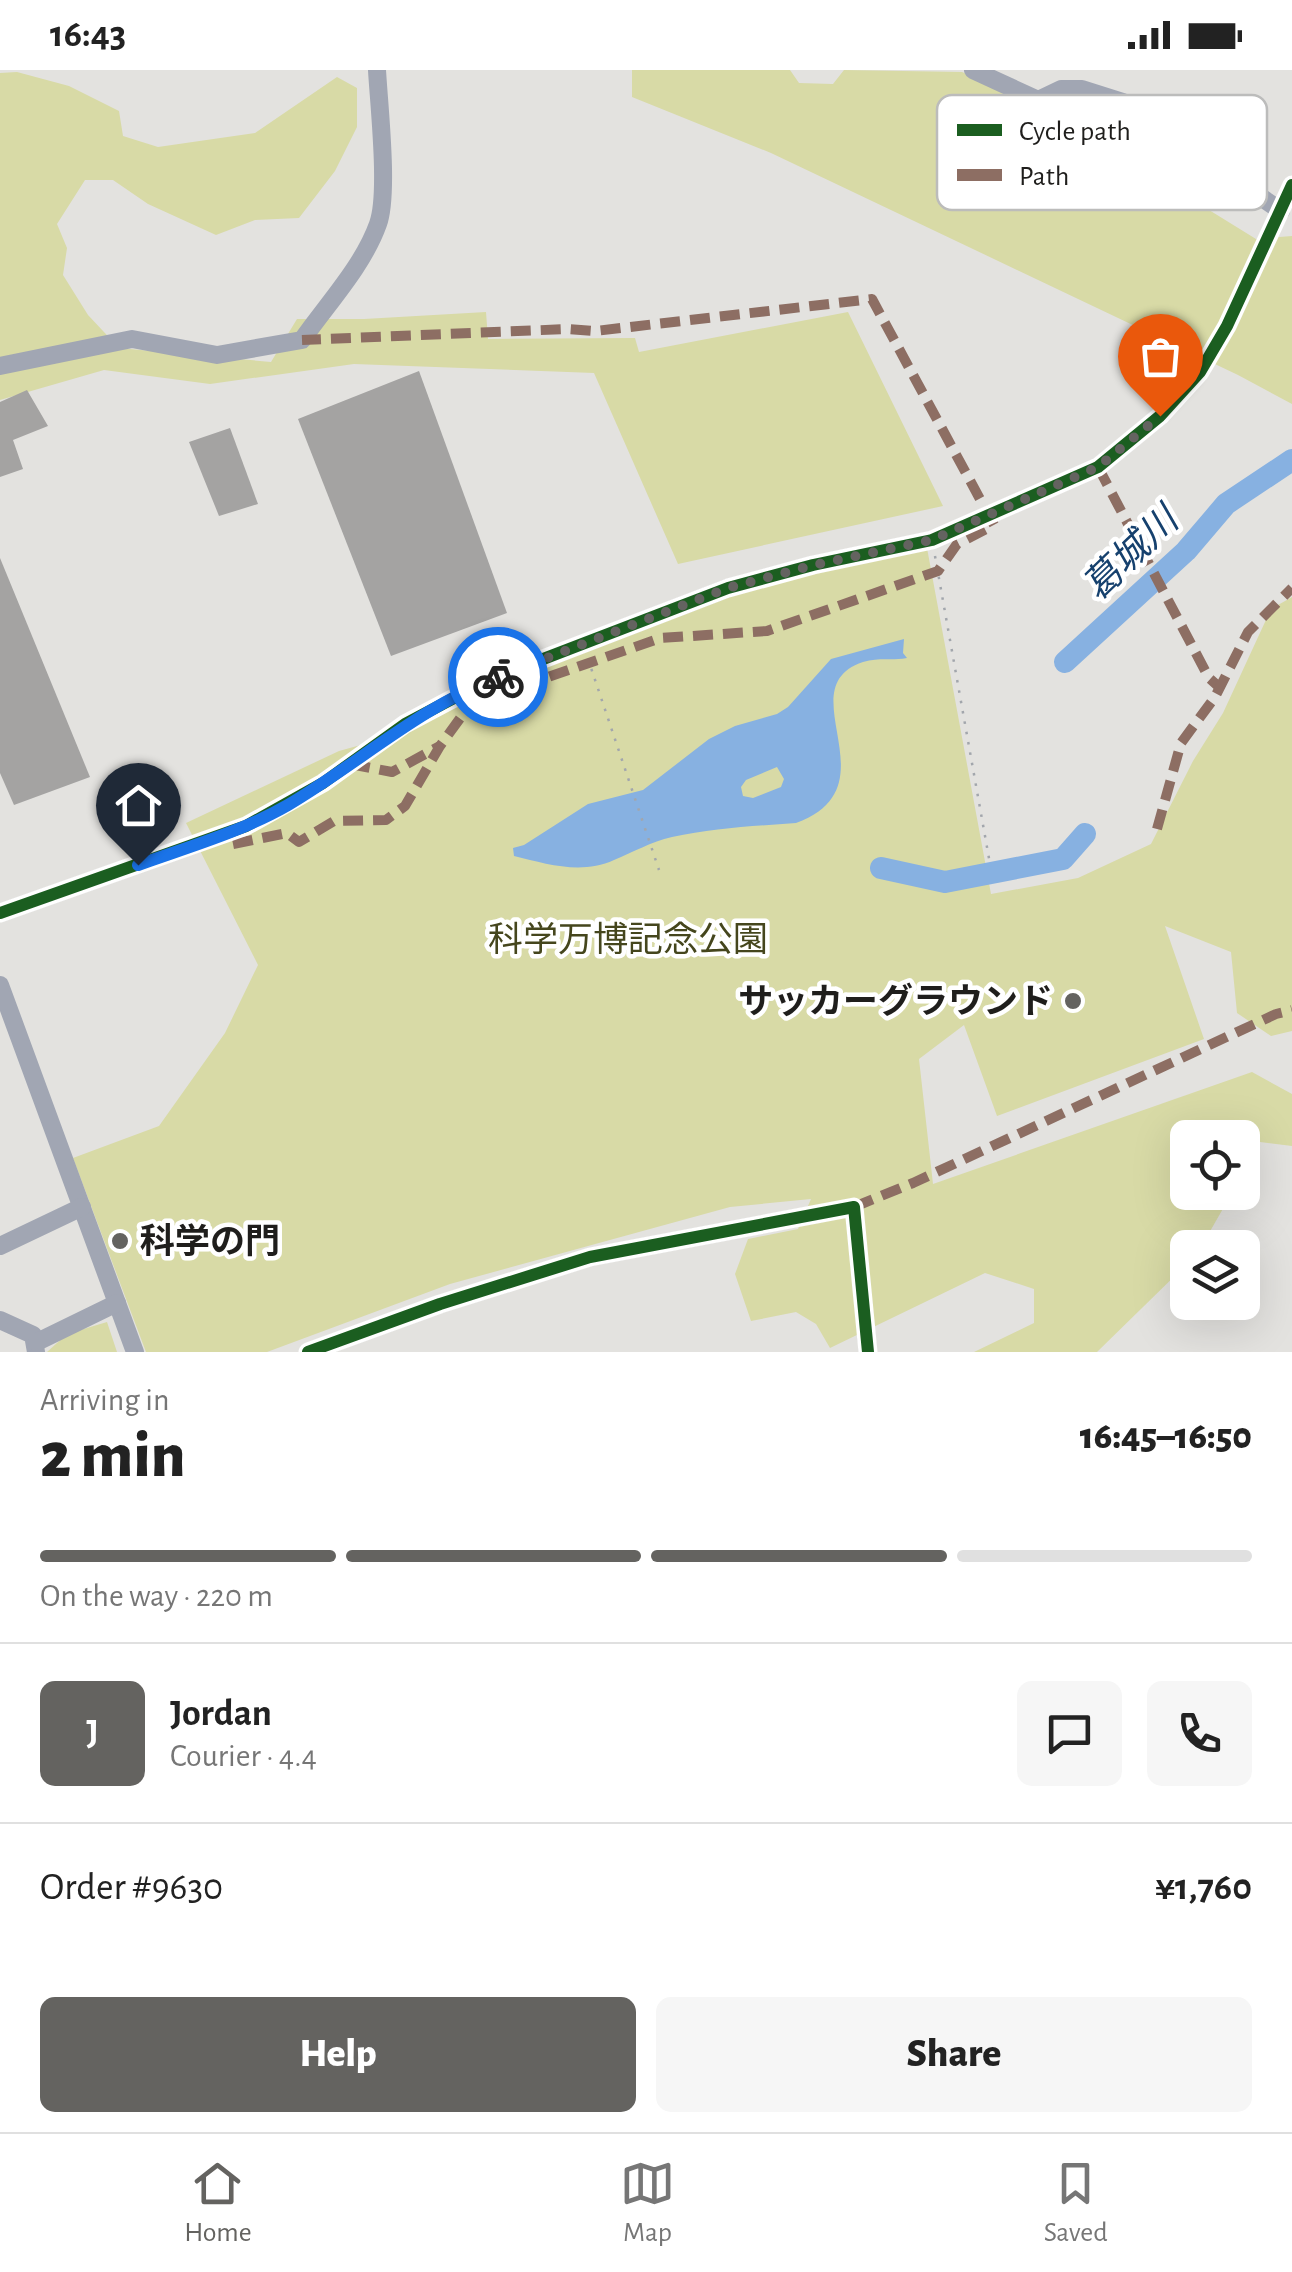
<!DOCTYPE html>
<meta charset="utf-8">
<style>
body{margin:0;font-family:"Alegreya Sans","Noto Sans JP",sans-serif;background:#f6f6f6;color:#222;height:100vh;display:flex;flex-direction:column;font-size:38px;white-space:nowrap}
*{box-sizing:border-box;margin:0}
p{font-size:32px;color:#767676}
.icon{flex:none;width:55px;height:55px;fill:none;stroke:currentColor;stroke-width:2;stroke-linecap:round;stroke-linejoin:round}
.map{position:relative;height:1282px;overflow:hidden}
.details{display:flex;flex-direction:column;background:#fff;flex:1}
.details>*{flex:none}
.buttons{position:absolute;left:1170px;top:1050px;display:grid;gap:20px}
.buttons a{display:grid;place-items:center;width:90px;height:90px;border-radius:15px;background:#fff;box-shadow:0 10px 40px #0002;font-size:50px}
.pin{position:absolute;display:grid;place-items:center;width:85px;height:85px;color:#fff;margin:-102px -42px;border-radius:50% 50% 50% 0;rotate:-45deg;box-shadow:0 0 10px #0007}
.pin .icon{rotate:45deg}
.courier{position:absolute;display:grid;place-items:center;width:100px;height:100px;margin:-50px;border:8px solid #1a73e8;border-radius:50%;background:#fff;color:#222;box-shadow:0 2px 12px #0007}
.head em{font-style:normal;font-weight:800}
.head div{display:flex;flex-direction:column-reverse}
.head{display:flex;align-items:center;justify-content:space-between;height:170px;padding:0 40px}
h1{font-size:65px;font-weight:800;line-height:75px}
.bar{display:grid;grid-template-columns:repeat(4,1fr);gap:15px 10px;align-content:center;height:120px;padding:0 40px}
.bar i{height:12px;border-radius:8px;background:#e0e0e0}
.bar .selected{background:#646360}
.bar p{grid-column:span 4}
.line{display:flex;align-items:center;gap:25px;padding:0 40px;border-top:2px solid #e0e0e0}
.line div{flex:1}
.round{display:grid;place-items:center;flex:none;width:105px;height:105px;border-radius:15px;background:#f6f6f6}
.button{display:flex;gap:20px;margin-top:auto;padding:20px 40px}
.button a{flex:1;height:115px;border-radius:15px;background:#646360;color:#fff;font-size:40px;font-weight:800;line-height:115px;text-align:center}
.button a+a{background:#f6f6f6;color:#222}
.status{display:flex;justify-content:space-between;align-items:center;height:70px;padding:0 50px;background:#fff;direction:ltr}
.status svg{height:28px;fill:currentColor}
.menu{display:flex;justify-content:space-around;align-items:center;height:140px;border-top:2px solid #e0e0e0;background:#fff;font-size:28px;color:#767676}
.menu a{display:grid;justify-items:center;gap:5px}
.menu .selected{color:#646360}
.map>svg:first-child{display:block}
.green{fill:#d8daa6}
.water{fill:#87b1e1;fill-rule:evenodd}
.lines{fill:none;stroke-linecap:round;stroke-linejoin:round}
.river{stroke:#87b1e1;stroke-width:22}
.building{fill:#a4a3a2}
.path{stroke:#a2a6ac;stroke-width:2.5;stroke-dasharray:2.5 8;stroke-linecap:butt}
.minor{stroke:#a1a6b3;stroke-width:18}
.quiet{stroke:#8d6e63;stroke-width:10;stroke-dasharray:20 10;stroke-linecap:butt}
.cycleway-casing{stroke:#fff;stroke-width:19}
.cycleway{stroke:#1b5e20;stroke-width:12}
.done{stroke:#646360;stroke-width:10;stroke-dasharray:0 18}
.route{stroke:#1a73e8;stroke-width:12}
.poi-dot{fill:#646360;stroke:#fff;stroke-width:4}
.labels{text-anchor:middle;stroke-width:9;stroke-linejoin:round;paint-order:stroke}
.park-label{font-size:35px;fill:#45461d;stroke:#fff}
.poi-label{font-size:35px;font-weight:bold;fill:#1f1e1c;stroke:#fff;text-anchor:end}
.water-label{font-size:38px;font-style:italic;fill:#16416e;stroke:#fff}
.key{fill:#fff;stroke:#bcbcbb;stroke-width:2.5}
.key-label{font-size:28px;fill:#1f1e1c}
</style>
<div class="status"><b>16:43</b><svg viewBox="0 0 49 12"><path d="M0 12V9h3v3zM5 12V6h3v6zM10 12V3h3v9zM15 12V0h3v12zM26 1h20v11H26zM47 4h2v5h-2z"/></svg></div>
<div class="map">
<svg width="1292" height="1282" viewBox="0 0 1292 1282">
<rect width="100%" height="100%" fill="#e3e2df"/>
<g class="green">
<path d="M632,0H790L799,13L833,14L844,0L962,2L1081,53L1099,72L1256,169L1292,166V334L1238,305L771,83L632,27Z"/>
<path d="M17,2L69,16L119,41L123,66L158,77L255,63L337,7L357,18V57L335,101L299,148L255,150L216,165L148,134L113,110H85L57,154L67,178L63,205L88,245L119,278L271,292L297,249H364L486,242L488,269L635,268L639,282L848,242L943,436L678,494L594,303L354,294L210,314L104,300L0,330V3Z"/>
<path d="M927,478L991,824L1078,808L1151,774L1193,691L1223,643L1271,539L1292,527V961L1271,966L1237,943L1231,882L1165,856L1204,969L997,1046L964,955L919,989L933,1114L1252,1002L1292,1024V1076L1260,1072L1243,1103L1242,1068H1188V1122L1232,1123L1201,1177L1188,1178L1187,1194L1097,1282H974L1034,1253V1219L985,1203L830,1278L816,1254L796,1242L751,1251L735,1204L748,1169L798,1159L811,1129L730,1137L450,1214L267,1282H146L73,1088L159,1056L225,963L258,895L186,753L339,681L404,663L489,617L700,536L791,507Z"/>
<path d="M107,1252L117,1282H47L67,1264Z"/>
</g>
<path class="water" d="M904,569L903,583L907,588C891,591 880,587 863,592C786,618 896,716 796,753C754,756 713,758 672,767C651,772 633,782 614,790C581,805 547,794 514,786L513,778L524,775L588,734L643,720L709,669L735,656L777,644L788,637L831,589ZM777,697L784,709L781,717L753,728L743,726L741,717L746,710Z"/>
<g class="lines">
<g class="river">
<path d="M1065,592L1186,481L1226,434L1292,390"/>
<path d="M881,798L945,812L1063,789L1085,764"/>
</g>
</g>
<g class="building">
<path d="M419,301L507,543L391,586L298,349Z"/>
<path d="M27,320L48,356L13,370L23,399L0,407V332Z"/>
<path d="M230,358L258,434L219,446L189,372Z"/>
<path d="M0,488L90,707L14,735L0,703Z"/>
</g>
<g class="lines">
<g class="path">
<path d="M935,486L990,794"/>
<path d="M588,589L659,800"/>
</g>
<g class="minor">
<path d="M973,0L1038,30L1061,19H1082L1123,32L1281,141"/>
<path d="M0,296L132,269L217,285L302,270C328,233 363,196 378,154C389,124 379,36 377,0"/>
<path d="M0,843L246,756L323,713L405,654L486,611L728,518L813,495L932,470L1098,397L1160,346L1200,302L1227,256L1292,115"/>
<path d="M0,915L135,1282"/>
<path d="M0,1176L82,1137"/>
<path d="M0,1250L33,1265L36,1282"/>
<path d="M37,1272L117,1233"/>
<path d="M308,1282L440,1234L590,1187L854,1137L868,1282"/>
</g>
<g class="quiet">
<path d="M1098,397L1209,608L1218,616"/>
<path d="M350,694L392,702L440,676"/>
<path d="M1157,759L1181,673L1215,627L1248,562L1292,518"/>
<path d="M233,774L287,763L299,772L334,751L386,750L405,736L440,676L461,647L490,627L661,568L767,561L938,501L957,474L994,455L872,229L595,261L568,259L302,270"/>
<path d="M854,1137L913,1113L1276,944L1292,940"/>
</g>
<defs>
<g id="cycleway">
<path d="M0,843L246,756L323,713L405,654L486,611L728,518L813,495L932,470L1098,397L1160,346L1200,302L1227,256L1292,115"/>
<path d="M308,1282L440,1234L590,1187L854,1137L868,1282"/>
</g>
</defs>
<use href="#cycleway" class="cycleway-casing"/>
<use href="#cycleway" class="cycleway"/>
</g>
<g class="lines">
<path class="done" d="M498,607L728,518L814,495L932,470L1098,397L1160,346"/>
<path class="route" d="M138,795C188,777 241,762 288,735C359,693 420,637 498,607"/>
</g>
<g class="poi-dot">
<circle cx="1073" cy="931" r="10"/>
<circle cx="120" cy="1171" r="10"/>
</g>
<g class="labels">
<g class="park-label">
<text x="628" y="881">科学万博記念公園</text>
</g>
<g class="poi-label">
<text x="1053" y="943">サッカーグラウンド</text>
<text x="140" y="1183" text-anchor="start">科学の門</text>
</g>
<g class="water-label">
<text transform="translate(1130 483) rotate(-44)" y="13">葛城川</text>
</g>
</g>
<rect x="937" y="25" width="330" height="115" rx="15" class="key"/>
<rect x="957" y="54" width="45" height="12" fill="#1b5e20"/>
<rect x="957" y="99" width="45" height="12" fill="#8d6e63"/>
<g class="key-label">
<text x="1019" y="70">Cycle path</text>
<text x="1019" y="115">Path</text>
</g>
</svg>
<div class="buttons">
<a><svg class="icon" aria-label="locate" viewBox="0 0 24 24"><circle cx="12" cy="12" r="6"/><path d="M12 2v4M12 18v4M2 12h4M18 12h4"/></svg></a>
<a><svg class="icon" aria-label="layers" viewBox="0 0 24 24"><path d="M12 4l9 5-9 5-9-5zM3 14l9 5 9-5"/></svg></a>
</div>
<div class="pin" style="left:1160px;top:346px;background:#ea580c"><svg class="icon" aria-label="bag" viewBox="0 0 24 24"><path d="M5 8h14l-1 12H6zM9 8a3 3 0 0 1 6 0"/></svg></div>
<div class="pin" style="left:138px;top:795px;background:#1f2937"><svg class="icon" aria-label="home" viewBox="0 0 24 24"><path d="M3 11l9-7 9 7M6 9v11h12V9"/></svg></div>
<div class="courier" style="left:498px;top:607px"><svg class="icon" aria-label="bike" viewBox="0 0 24 24"><circle cx="6" cy="16" r="4"/><circle cx="18" cy="16" r="4"/><path d="M6 16l4-8h5l3 8M10 8l3 8H6M13 5h3"/></svg></div>
</div>
<section class="details">
<div class="head"><div><h1>2 min</h1><p>Arriving in</p></div><em>16:45–16:50</em></div>
<div class="bar"><i class="selected"></i><i class="selected"></i><i class="selected"></i><i></i><p>On the way · 220 m</p></div>
<div class="line" style="height:180px"><b class="round" style="background:#646360;color:#fff">J</b><div><b>Jordan</b><p>Courier · 4.4</p></div><a class="round"><svg class="icon" aria-label="chat" viewBox="0 0 24 24"><path d="M4 5h16v11H9l-5 4z"/></svg></a><a class="round"><svg class="icon" aria-label="phone" viewBox="0 0 24 24"><path d="M5 4h4l2 5-3 2q2 4 5 5l2-3 5 2v4C11 20 4 13 5 4z"/></svg></a></div>
<div class="line" style="height:130px"><div>Order #9630</div><b>¥1,760</b></div>
<div class="button"><a>Help</a><a>Share</a></div>
</section>
<nav class="menu">
<a class="selected"><svg class="icon" aria-label="home" viewBox="0 0 24 24"><path d="M3 11l9-7 9 7M6 9v11h12V9"/></svg>Home</a>
<a><svg class="icon" aria-label="map" viewBox="0 0 24 24"><path d="M3 6l6-2 6 2 6-2v14l-6 2-6-2-6 2zM9 4v14M15 6v14"/></svg>Map</a>
<a><svg class="icon" aria-label="saved" viewBox="0 0 24 24"><path d="M7 4h10v16l-5-4-5 4z"/></svg>Saved</a>
</nav>
